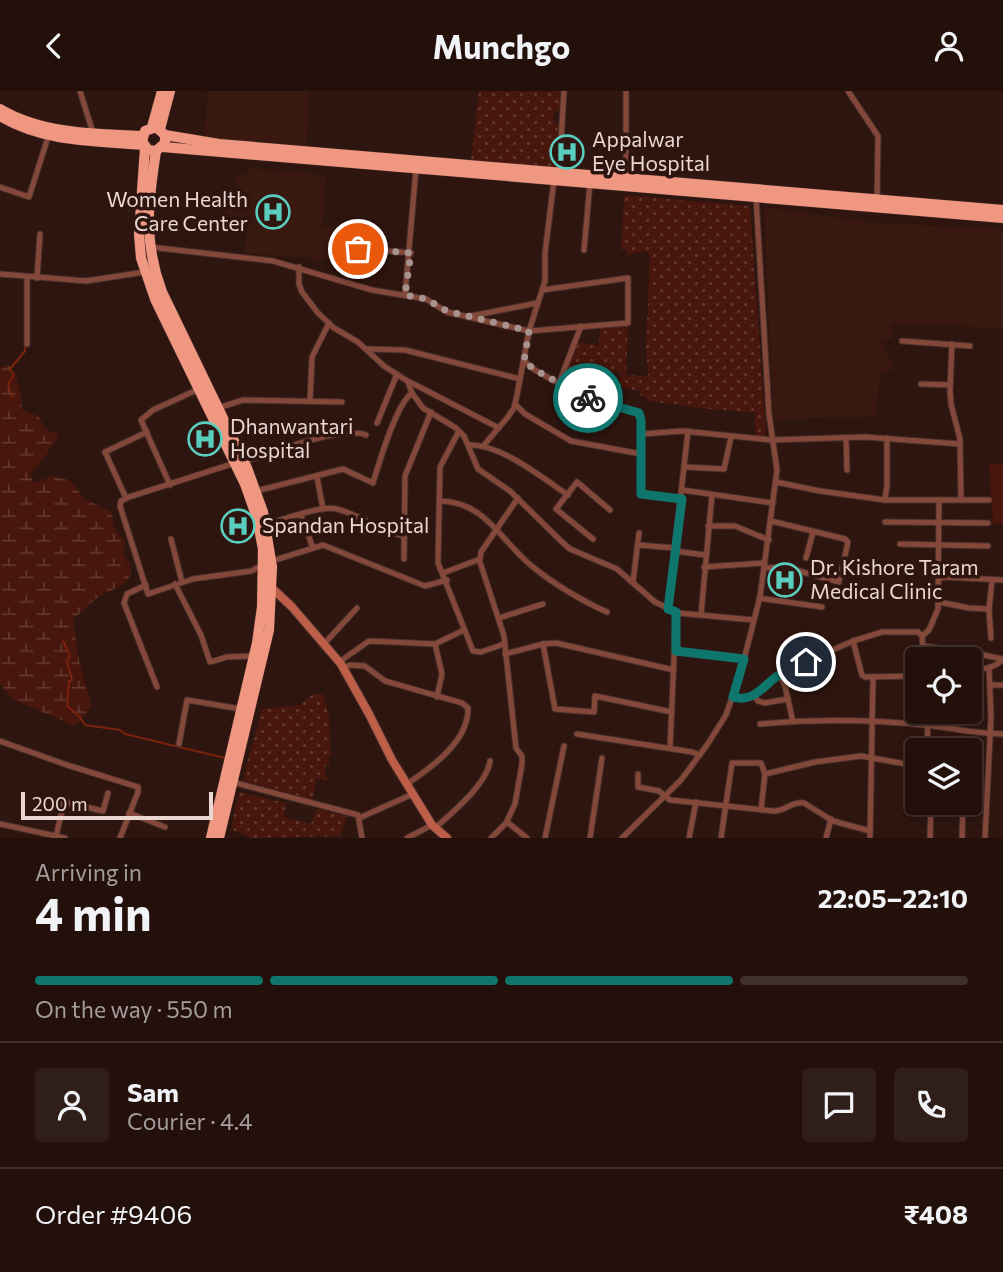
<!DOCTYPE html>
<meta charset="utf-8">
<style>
body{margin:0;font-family:Commissioner,sans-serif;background:#2f1e19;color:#f1f3f6;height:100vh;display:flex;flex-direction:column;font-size:26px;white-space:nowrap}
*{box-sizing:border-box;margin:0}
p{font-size:23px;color:#a39d9d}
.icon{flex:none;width:38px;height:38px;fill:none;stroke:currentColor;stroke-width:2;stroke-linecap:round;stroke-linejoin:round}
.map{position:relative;height:747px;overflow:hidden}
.panel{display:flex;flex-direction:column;background:#23100b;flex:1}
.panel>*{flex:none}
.tools{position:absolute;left:905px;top:556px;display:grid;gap:14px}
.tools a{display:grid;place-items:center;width:77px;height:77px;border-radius:7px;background:#23100b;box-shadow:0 4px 10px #0003,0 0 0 2px #40302c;font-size:35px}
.scale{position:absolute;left:21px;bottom:18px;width:192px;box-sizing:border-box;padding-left:7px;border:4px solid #ead7d2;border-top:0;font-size:19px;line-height:24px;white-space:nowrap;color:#ead7d2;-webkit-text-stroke:5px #2f150f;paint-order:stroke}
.pin{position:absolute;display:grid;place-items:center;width:60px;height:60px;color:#fff;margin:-30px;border:4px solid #fff;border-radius:50%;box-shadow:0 2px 7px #0007}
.courier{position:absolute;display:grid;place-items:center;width:70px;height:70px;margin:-35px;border:5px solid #0f766e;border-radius:50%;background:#fff;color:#222;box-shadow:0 2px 9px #0007}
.overview em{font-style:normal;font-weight:700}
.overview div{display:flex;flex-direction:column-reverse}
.overview{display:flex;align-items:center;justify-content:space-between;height:119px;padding:0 35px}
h1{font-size:46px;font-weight:700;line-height:52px}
.bar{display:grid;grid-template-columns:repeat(4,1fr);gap:10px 7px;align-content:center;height:84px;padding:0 35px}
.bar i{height:9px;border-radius:5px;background:#40302c}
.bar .on{background:#0f766e}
.bar p{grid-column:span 4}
.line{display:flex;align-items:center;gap:18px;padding:0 35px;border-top:2px solid #40302c}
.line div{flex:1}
.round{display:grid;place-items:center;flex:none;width:74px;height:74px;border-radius:7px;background:#2f1e19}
header{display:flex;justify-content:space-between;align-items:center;height:91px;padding:0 35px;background:#23100b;font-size:32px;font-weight:700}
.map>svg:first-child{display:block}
.built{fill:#391810}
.grass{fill:url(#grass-dots)}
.wetland{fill:url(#wetland-marsh)}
.park{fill:#47160c}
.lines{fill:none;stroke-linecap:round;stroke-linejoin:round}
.stream{stroke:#7b220e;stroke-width:2}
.street-casing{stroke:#49302a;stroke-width:7}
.secondary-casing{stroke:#49302a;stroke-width:10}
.highway-casing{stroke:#49302a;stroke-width:11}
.street{stroke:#84483b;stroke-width:5}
.secondary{stroke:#bd5e49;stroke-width:8}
.highway{stroke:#f09782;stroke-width:10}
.done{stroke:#a9938e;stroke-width:7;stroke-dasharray:0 12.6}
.route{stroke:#0f766e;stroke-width:9}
.labels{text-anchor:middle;stroke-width:7;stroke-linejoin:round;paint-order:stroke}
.poi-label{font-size:21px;fill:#ead7d2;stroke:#2f150f;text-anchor:start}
</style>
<header><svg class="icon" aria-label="back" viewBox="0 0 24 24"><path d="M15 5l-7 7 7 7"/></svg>Munchgo<svg class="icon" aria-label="person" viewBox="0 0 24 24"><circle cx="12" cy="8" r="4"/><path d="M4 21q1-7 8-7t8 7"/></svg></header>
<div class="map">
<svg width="1003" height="747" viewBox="0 0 1003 747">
<defs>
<pattern id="grass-dots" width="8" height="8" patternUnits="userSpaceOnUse" patternTransform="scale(1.75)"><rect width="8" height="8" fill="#47160c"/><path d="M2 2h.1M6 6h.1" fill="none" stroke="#62372e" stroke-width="1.8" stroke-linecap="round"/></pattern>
<pattern id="wetland-marsh" width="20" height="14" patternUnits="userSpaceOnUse" patternTransform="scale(1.75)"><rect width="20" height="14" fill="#47160c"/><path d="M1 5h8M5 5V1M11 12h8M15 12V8" fill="none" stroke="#62372e"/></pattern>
</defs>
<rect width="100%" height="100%" fill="#2f150f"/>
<g class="built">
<path d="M208,0H309L306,57L204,48Z"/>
<path d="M248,77L326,84L322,135L333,136L336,167L332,166L331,169L245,162L247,134L223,132L224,110L222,109L223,103L236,104L237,84H247Z"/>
<path d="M764,116L869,131L1003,139V238L924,232L891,233L892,248L881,249L894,280L881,281L875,326L773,328Z"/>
</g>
<g class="grass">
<path d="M479,0H561L559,20H554V32L558,33L555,80L471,69Z"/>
<path d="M624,104L750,115L766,345H755V321L707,318L650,310L639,303L640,300L618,296L621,283L603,276L592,305L561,291L577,251L599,254L600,236L628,235L626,284L648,285L646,256L650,163L645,160L627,164V158L621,159Z"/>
<path d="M313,603H323L329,625L331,666H328L330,673L324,676L327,689L317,688L312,708L242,692L262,618L300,614Z"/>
<path d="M239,701L286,712L284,726L311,733L317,718L347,725L340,745L249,747L244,743L234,740L232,733Z"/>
</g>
<path class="wetland" d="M8,274C19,288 21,301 22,319L38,325L45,337L59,345C49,357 43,373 30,382L33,392L54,385L70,390L85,408L112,421L113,435L125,451L123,463L130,473L131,483L125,492L97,507L73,528L79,570L92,616L75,635L12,608L0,592V277Z"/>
<path class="park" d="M989,373H1003V436L1002,433L993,432Z"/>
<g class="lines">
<g class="stream">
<path d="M12,306L8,293L14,284L10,278L25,260V252"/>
<path d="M63,550L70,565L67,570L72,589L69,590L67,615L79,625L85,634L120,639L125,643L225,667"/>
</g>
<defs>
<g id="street">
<path d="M80,0L93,42"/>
<path d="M626,0V88"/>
<path d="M848,0L878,45L877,109"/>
<path d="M559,81L564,0"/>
<path d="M0,96L29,106L49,43"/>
<path d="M150,156L273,170L372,199L426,208L447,221L529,240L628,232V187L542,199"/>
<path d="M358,157L411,162"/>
<path d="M584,159L590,92"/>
<path d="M299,176V193L302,201L318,222L334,237L358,251L384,275L404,288L499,337"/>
<path d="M0,183L86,190L145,181"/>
<path d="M37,187L40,143"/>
<path d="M405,204L416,78"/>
<path d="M471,225L537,212"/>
<path d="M902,250L970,255"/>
<path d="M27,253V186"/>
<path d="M952,253L950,300L951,313L960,348L961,409"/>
<path d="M366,258L405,259L520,288"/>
<path d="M524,270L535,279L577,303L639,322L641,329V403L682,408"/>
<path d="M408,291L412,302L423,317L456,337L464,345L478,378L510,400L562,451L570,458L617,478L655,511L678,522L754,529"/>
<path d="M559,292L581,235"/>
<path d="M921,293L950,294"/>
<path d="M310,310L312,266L329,232"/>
<path d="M515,313L525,323L571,350L641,363"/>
<path d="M218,317L243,309L342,311"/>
<path d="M377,332L397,283"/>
<path d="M459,340L440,376L438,472L473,560L481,561L504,553"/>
<path d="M642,343L683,340L771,349L865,346L960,353"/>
<path d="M846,347L847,379"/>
<path d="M469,354C501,353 541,386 568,404"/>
<path d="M484,354L507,327L514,317L517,304L529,240L545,190V162L554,89"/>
<path d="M244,371C270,362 343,334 366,344"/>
<path d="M235,372L129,406L121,410L120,415L148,503L193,488L251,480L263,474"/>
<path d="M685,376L724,378L731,346"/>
<path d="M317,386L323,418"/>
<path d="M776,391L820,400L885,409H989"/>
<path d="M170,394L141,329L153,319L199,298"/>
<path d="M682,399L773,412"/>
<path d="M256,400L343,378L373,392C379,372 396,313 412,302"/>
<path d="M126,407L105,361L147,341"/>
<path d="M885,409L887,394V347"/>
<path d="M439,410C486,410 501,451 533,476C552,492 584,511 607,521"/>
<path d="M301,425L313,457"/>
<path d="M885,431L988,432"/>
<path d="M266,433C284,429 320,414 337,418C360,424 381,440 404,445"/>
<path d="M708,435H735L769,449"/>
<path d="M171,448L182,491"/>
<path d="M593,448L556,418L577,391L610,419"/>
<path d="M900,453L988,455"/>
<path d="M638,454L676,457"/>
<path d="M675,460L705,464"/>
<path d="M806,467L813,441"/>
<path d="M404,468L405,385L431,321"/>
<path d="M479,468L504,545L516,657L522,665V673L515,713L506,732L491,747"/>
<path d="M272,470L323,454L425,495L447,489"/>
<path d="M704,476L765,472"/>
<path d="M764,477L784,476L839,491L848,451L845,448L771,430"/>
<path d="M443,482L480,468L481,461L518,407"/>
<path d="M939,488L945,486L1003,489"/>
<path d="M633,491L639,442"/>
<path d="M175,493L201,544L210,571L227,566L253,565"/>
<path d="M146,494L127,503L124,512L157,596"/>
<path d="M759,507L822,516"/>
<path d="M939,511L969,517L989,518"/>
<path d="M668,518L688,340"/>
<path d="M701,524L712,404"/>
<path d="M499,527L543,513"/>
<path d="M922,545L929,539L938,518L939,409"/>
<path d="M991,547L989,519L992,489"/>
<path d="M853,550L862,584L865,586L917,585"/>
<path d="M324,553L357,517"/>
<path d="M435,553L442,583L437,606"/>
<path d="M543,553L555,618L594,621L595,605L672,621"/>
<path d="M923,555L974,562L1003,568"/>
<path d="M676,560L744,567"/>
<path d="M505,563L543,553L556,552L674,579"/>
<path d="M339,571L369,550L435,553L464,539"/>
<path d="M343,577L350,574L365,575L385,590L462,612L468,617C469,650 432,676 407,693"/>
<path d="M970,579C982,578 994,578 1003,568"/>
<path d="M780,584L785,595L793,631"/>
<path d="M990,594H1003"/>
<path d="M733,605L741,608L754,605L772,589L792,577L853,550L882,541H918L922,545L924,569"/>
<path d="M754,605L758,610L765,612L788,608"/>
<path d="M927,621L928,660"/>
<path d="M760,633C815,628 878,629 933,635C957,638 979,643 1003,643"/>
<path d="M577,643L692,661L700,664"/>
<path d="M0,650L67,674L138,696V701L120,747"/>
<path d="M179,653L187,609L241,618"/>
<path d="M670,657L676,521"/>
<path d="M638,683V696L659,700L670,709L774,720C785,720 792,710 804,712L833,730L870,740"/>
<path d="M232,691L358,724L362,747"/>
<path d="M761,719L765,683L815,671L861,665L917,675"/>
<path d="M129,722L165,736"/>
<path d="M359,727L413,703"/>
<path d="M507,731L527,747"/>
<path d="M0,733L65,747"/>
<path d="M435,737C452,722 487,693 490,670"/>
<path d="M56,745L64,711L103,720L108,702"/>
<path d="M407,747L432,734"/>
<path d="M545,747L564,655"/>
<path d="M590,747L602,667"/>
<path d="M622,747L681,689L707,654L726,624L741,580L760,506L777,379L769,323L756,107"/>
<path d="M689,747L696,711"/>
<path d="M721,747L732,672H761L765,683"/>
<path d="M826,747L831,728"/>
<path d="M870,747L873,587"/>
<path d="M930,747L931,712"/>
<path d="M962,747L963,712"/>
<path d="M985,747L991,626L989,577"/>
</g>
<path id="secondary" d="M273,498L292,516L341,573L369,623L392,669L432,734L447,747"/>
<g id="highway">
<path d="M0,18C42,43 95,43 142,45"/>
<path d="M0,25C43,51 94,50 143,54"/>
<path d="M152,36L162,0"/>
<path d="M160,38L170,0"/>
<path d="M165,44V52L156,60L148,59L142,50L145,40L156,36L165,44L219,53L1003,119"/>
<path d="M163,56L1003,127"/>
<path d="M145,57L139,143L141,167L155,208L245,393L257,427L263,458L262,516L257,552L211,747"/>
<path d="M156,60C148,112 143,150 162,201L247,377L263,421L272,476L269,539L219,747"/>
</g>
</defs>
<use href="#street" class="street-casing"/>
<use href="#secondary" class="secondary-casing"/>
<use href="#highway" class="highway-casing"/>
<use href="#street" class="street"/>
<use href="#secondary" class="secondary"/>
<use href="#highway" class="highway"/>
</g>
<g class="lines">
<path class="done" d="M358,158L411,162L405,204L426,208L447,220L529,240L524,270L535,279L588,307"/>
<path class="route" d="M588,307L639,322L641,329V403L682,408L668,518L676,521V560L744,568L733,606C755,612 763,594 779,584C788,579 797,575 806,571"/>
</g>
<defs>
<symbol id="hospital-ring" viewBox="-11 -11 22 22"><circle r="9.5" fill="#2f150f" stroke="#59cebf" stroke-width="1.5"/><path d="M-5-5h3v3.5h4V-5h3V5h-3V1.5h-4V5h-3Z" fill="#59cebf"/></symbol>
</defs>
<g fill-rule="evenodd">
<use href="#hospital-ring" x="548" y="42" width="38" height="38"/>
<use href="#hospital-ring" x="254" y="102" width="38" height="38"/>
<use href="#hospital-ring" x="186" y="329" width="38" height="38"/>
<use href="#hospital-ring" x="219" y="416" width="38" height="38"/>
<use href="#hospital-ring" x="766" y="470" width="38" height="38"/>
</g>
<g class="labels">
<g class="poi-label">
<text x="592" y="56">Appalwar<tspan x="592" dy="24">Eye Hospital</tspan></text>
<text x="248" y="116" text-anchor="end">Women Health<tspan x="248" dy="24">Care Center</tspan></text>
<text x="230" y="343">Dhanwantari<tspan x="230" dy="24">Hospital</tspan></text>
<text x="262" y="442">Spandan Hospital</text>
<text x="810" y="484">Dr. Kishore Taram<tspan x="810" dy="24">Medical Clinic</tspan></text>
</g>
</g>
</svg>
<div class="tools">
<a><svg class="icon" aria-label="locate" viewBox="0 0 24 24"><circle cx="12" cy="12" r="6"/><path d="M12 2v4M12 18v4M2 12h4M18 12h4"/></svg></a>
<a><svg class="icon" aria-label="layers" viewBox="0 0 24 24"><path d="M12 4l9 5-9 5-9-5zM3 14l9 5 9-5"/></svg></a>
</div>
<div class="scale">200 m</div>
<div class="pin" style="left:358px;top:158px;background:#ea580c"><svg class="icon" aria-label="bag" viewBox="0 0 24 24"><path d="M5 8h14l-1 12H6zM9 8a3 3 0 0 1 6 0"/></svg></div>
<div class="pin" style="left:806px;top:571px;background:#1f2937"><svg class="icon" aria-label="home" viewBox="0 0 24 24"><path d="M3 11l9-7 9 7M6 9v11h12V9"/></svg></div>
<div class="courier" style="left:588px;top:307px"><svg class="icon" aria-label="bike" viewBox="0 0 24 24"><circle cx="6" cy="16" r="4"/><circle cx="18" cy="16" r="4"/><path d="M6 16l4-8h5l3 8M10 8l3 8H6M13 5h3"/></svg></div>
</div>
<section class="panel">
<div class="overview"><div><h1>4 min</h1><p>Arriving in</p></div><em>22:05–22:10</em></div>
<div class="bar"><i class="on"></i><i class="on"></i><i class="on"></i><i></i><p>On the way · 550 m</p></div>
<div class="line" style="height:126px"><a class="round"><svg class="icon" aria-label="person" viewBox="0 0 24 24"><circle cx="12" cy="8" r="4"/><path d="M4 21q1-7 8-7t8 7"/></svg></a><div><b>Sam</b><p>Courier · 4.4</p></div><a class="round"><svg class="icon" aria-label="chat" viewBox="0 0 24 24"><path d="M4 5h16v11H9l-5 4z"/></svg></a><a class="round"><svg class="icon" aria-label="phone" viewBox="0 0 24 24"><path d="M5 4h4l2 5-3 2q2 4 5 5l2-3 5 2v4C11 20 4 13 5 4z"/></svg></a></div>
<div class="line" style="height:91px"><div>Order #9406</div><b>₹408</b></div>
</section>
